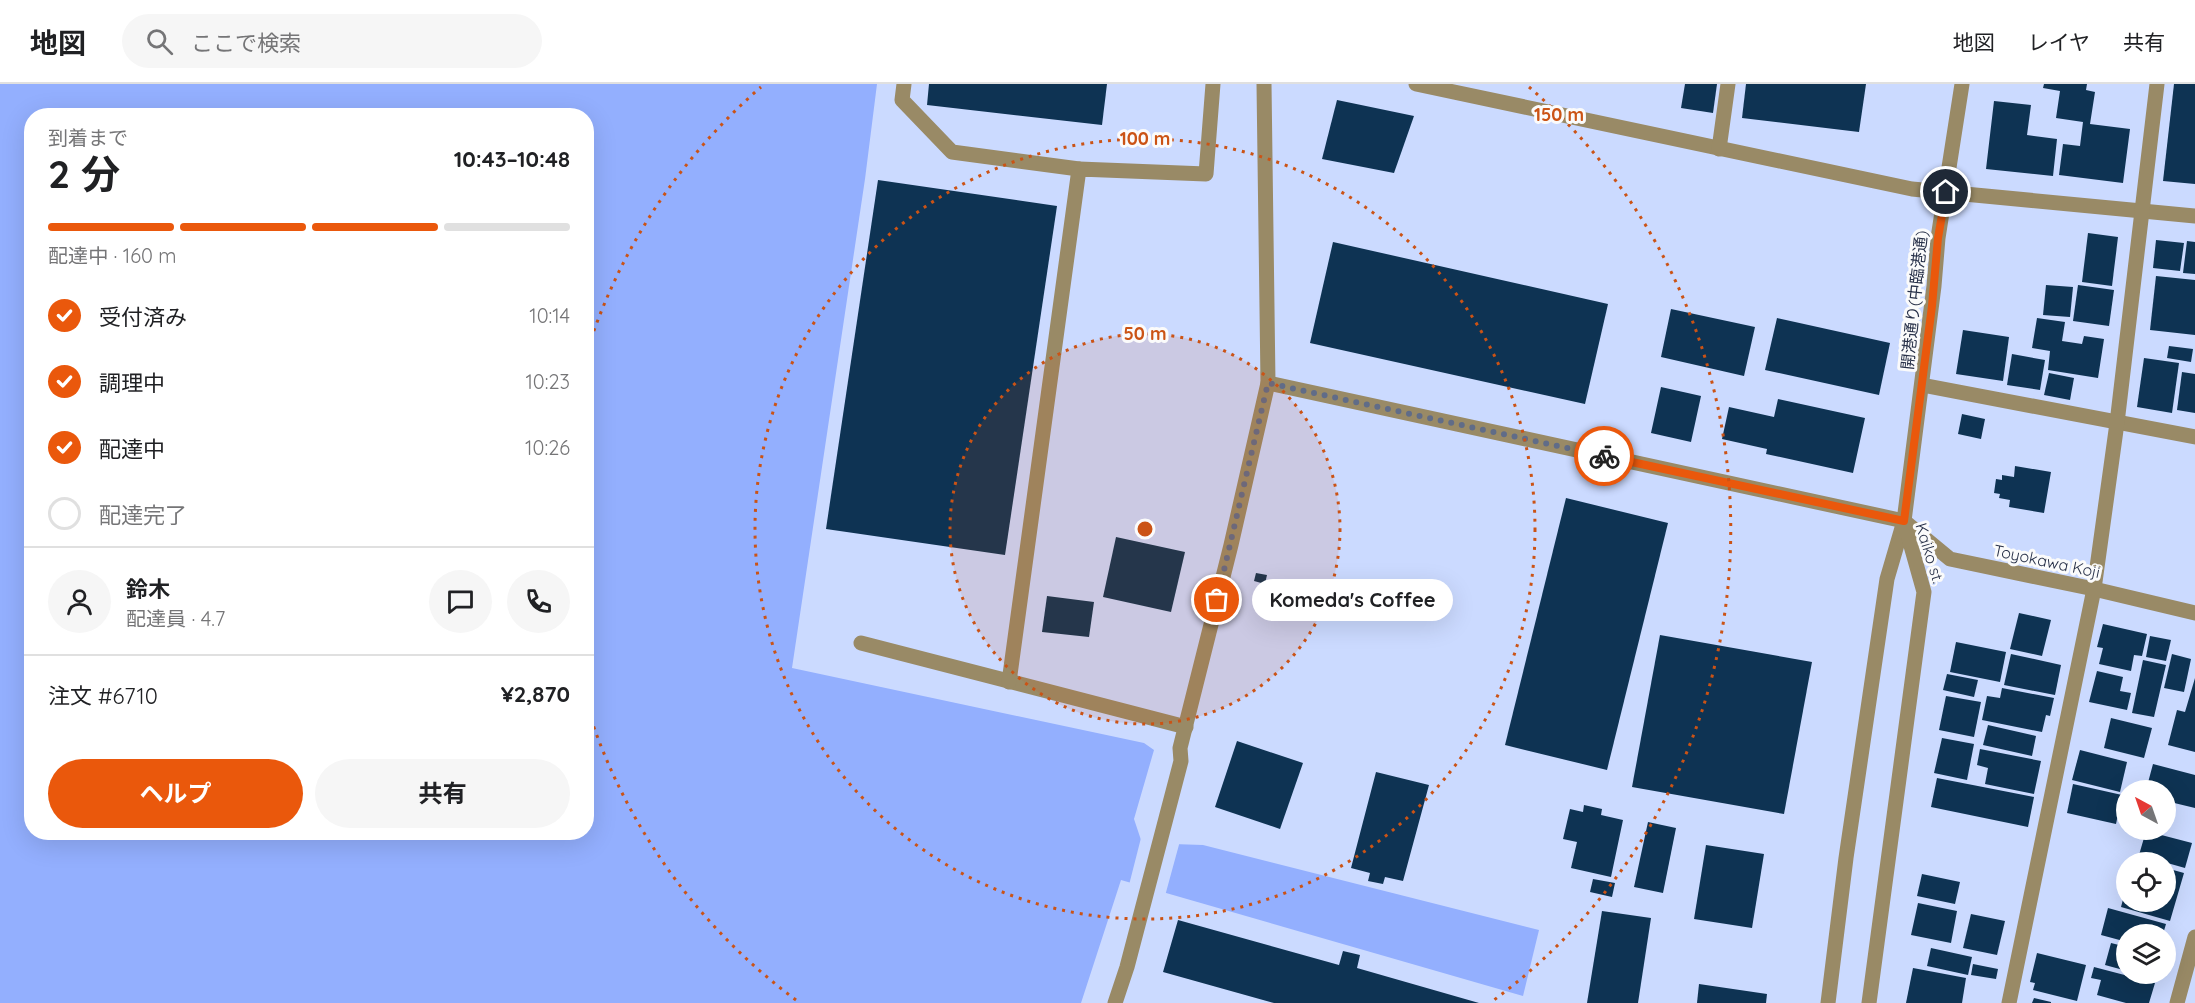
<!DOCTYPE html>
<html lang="ja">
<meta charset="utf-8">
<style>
body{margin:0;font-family:Quicksand,"Noto Sans JP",sans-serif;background:#f6f6f6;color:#202124;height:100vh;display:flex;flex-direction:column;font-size:22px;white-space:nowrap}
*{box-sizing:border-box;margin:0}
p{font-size:20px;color:#757577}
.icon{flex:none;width:33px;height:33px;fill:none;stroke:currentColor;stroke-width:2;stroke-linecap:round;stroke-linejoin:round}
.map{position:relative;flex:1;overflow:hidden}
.drawer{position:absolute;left:24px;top:24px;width:570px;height:732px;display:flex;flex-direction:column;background:#fff;border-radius:24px;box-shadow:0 6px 24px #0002}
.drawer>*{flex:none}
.needle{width:39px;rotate:320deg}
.buttons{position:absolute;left:2116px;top:696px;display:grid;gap:12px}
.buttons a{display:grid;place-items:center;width:60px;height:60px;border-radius:50%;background:#fff;box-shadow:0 6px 24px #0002;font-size:30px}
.pin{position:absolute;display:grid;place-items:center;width:51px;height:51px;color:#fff;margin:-26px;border:3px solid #fff;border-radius:50%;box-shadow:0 2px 6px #0007}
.courier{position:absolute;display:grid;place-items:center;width:60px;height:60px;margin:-30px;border:4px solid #ea580c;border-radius:50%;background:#fff;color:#222;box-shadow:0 2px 8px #0007}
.bubble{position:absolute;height:42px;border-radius:21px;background:#fff;box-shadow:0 6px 24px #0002;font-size:20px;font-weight:700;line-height:42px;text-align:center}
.overview em{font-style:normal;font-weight:700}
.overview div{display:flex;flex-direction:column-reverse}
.overview{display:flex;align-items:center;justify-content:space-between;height:102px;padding:0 24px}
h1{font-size:39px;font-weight:700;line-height:45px}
.bar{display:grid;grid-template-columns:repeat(4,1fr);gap:9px 6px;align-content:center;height:72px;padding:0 24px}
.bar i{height:8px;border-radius:4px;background:#e0e0e0}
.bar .current{background:#ea580c}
.bar p{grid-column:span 4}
.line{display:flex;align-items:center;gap:15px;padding:0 24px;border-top:2px solid #e0e0e0}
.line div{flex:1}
.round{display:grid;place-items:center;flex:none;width:63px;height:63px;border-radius:32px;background:#f6f6f6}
ol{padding:0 24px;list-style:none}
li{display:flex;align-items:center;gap:18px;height:66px}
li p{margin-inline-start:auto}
li .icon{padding:6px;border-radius:50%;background:#ea580c;color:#fff;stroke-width:4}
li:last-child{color:#757577}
li i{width:33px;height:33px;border:3px solid #e0e0e0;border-radius:50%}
.primary-button{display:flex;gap:12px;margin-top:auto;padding:12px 24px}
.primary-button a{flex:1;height:69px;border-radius:36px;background:#ea580c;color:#fff;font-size:24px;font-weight:700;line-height:69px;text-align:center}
.primary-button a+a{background:#f6f6f6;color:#202124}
header{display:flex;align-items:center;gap:36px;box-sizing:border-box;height:84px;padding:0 30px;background:#fff;border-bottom:2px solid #e0e0e0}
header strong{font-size:28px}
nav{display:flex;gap:33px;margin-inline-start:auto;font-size:21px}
.search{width:420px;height:54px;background:#f6f6f6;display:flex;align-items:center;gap:15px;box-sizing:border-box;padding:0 21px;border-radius:33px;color:#757577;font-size:22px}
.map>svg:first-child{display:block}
.water{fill:#93affe;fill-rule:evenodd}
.pier{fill:#cbdaff}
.building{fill:#0e3353}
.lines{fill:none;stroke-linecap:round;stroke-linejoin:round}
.minor{stroke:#998a66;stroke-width:15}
.done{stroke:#606c88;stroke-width:6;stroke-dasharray:0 10.8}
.route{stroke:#ea580c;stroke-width:8}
.ring{fill:none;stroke:#cb5315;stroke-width:3;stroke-dasharray:3 6}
.labels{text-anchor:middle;stroke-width:6;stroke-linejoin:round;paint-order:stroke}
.street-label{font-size:16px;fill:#273048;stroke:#fbfbfb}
.centre{fill:#cb5315;stroke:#fbfbfb;stroke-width:3}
.ring-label{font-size:18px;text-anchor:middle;font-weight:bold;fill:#cb5315;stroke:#fbfbfb;stroke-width:6;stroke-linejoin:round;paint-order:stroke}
</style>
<header>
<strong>地図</strong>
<div class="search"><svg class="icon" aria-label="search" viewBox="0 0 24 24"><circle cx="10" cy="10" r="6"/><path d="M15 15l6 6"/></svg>ここで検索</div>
<nav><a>地図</a><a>レイヤ</a><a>共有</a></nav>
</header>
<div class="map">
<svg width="2195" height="919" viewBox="0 0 2195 919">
<rect width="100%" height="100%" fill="#cbdaff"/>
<path class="water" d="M0,0H877L865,95L792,584L1144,659L1154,666L1134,735L1142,759L1203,761L1539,846L1523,912L1121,796L1081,919H0ZM32,32H586V748H32Z"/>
<path class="pier" d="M1142,750L1144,756L1180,757L1165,812L1129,801Z"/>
<g class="building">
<path d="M929,0H1107L1102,41L927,21Z"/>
<path d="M1685,0H1717L1713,29L1681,24Z"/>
<path d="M1746,0H1866L1859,48L1742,34Z"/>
<path d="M2044,0H2087L2086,6L2095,8L2090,40L2130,45L2123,99L2059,91L2063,60L2080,62L2083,38L2056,34L2060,7L2043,4Z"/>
<path d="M2174,0H2195V100L2163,97Z"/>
<path d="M1337,16L1414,32L1394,89L1322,75Z"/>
<path d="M1994,17L2031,21L2027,51L2057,55L2053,92L1986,85Z"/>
<path d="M878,96L1057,122L1005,471L826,445Z"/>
<path d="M2088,149L2118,153L2112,202L2082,198Z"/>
<path d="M2156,156L2184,159L2180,187L2153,184Z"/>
<path d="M2187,157L2195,158V190L2183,189Z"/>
<path d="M1333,158L1608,220L1585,320L1310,259Z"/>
<path d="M2156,192L2195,196V251L2150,246Z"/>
<path d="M2046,201L2073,203L2070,233L2043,231Z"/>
<path d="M2078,201L2114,206L2109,242L2073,237Z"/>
<path d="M1671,225L1755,243L1744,292L1661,273Z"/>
<path d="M1777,234L1890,259L1879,311L1765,286Z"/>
<path d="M2037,234L2065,238L2062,257L2082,260L2084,252L2104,255L2098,294L2048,286L2050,267L2032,264Z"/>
<path d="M1963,246L2009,253L2003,297L1956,290Z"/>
<path d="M2169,262L2193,265L2191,278L2167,274Z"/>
<path d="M2012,270L2045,276L2040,306L2007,301Z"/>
<path d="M2144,274L2179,279L2172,329L2137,323Z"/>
<path d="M2182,288L2195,290V329L2177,326Z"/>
<path d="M2049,289L2074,294L2070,316L2044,311Z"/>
<path d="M1661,303L1701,312L1691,358L1651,349Z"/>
<path d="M1778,315L1865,334L1853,389L1766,370L1767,365L1722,355L1729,323L1774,333Z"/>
<path d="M1962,330L1985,335L1981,355L1958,350Z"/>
<path d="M2015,382L2051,388L2044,429L2009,423L2010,416L1999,414L2000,410L1994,409L1996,395L2002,396V391L2014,393Z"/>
<path d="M1566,414L1668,439L1607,686L1505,661Z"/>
<path d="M1116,453L1185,468L1171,528L1103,513Z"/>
<path d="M1256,489L1267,491L1265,500L1254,497Z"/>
<path d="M1047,512L1094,518L1089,553L1042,548Z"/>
<path d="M2019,529L2051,536L2042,572L2010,565Z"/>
<path d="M2103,540L2147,550L2142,572L2134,571L2131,587L2099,580L2103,564L2097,563Z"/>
<path d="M1660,551L1812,578L1784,730L1632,703Z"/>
<path d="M2150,552L2171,556L2166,577L2146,573Z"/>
<path d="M1956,558L2006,568L2000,598L1950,588Z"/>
<path d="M2011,570L2061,581L2055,611L2004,601Z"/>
<path d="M2172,570L2191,575L2184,608L2164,604Z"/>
<path d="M2143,576L2166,581L2154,633L2132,629Z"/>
<path d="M2097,587L2123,593L2120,607L2131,609L2127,626L2089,618Z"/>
<path d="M1947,590L1978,596L1974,613L1943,606Z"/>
<path d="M2195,594V668L2168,661L2177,626L2185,628Z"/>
<path d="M2002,604L2054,614L2050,632L2046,631L2042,648L1982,636L1987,612L2000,614Z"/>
<path d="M1946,612L1981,618L1974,653L1939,646Z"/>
<path d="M2111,634L2152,644L2144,674L2104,664Z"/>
<path d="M1988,641L2036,652L2032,672L1983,661Z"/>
<path d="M1942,654L1974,660L1967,696L1934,689Z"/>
<path d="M1237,657L1303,679L1280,745L1215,723Z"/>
<path d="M1980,665L2041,677L2034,710L1985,700L1988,684L1977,681Z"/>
<path d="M2080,666L2127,678L2120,708L2072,696Z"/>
<path d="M2153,680L2195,691V724L2166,717V706H2146Z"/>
<path d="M1376,688L1429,701L1403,797L1385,793L1383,800L1368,797L1370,789L1351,784Z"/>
<path d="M1937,694L2034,713L2028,743L1931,723Z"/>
<path d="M2073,700L2122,711L2116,740L2067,729Z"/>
<path d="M1584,721L1602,725L1601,731L1623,736L1611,793L1571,784L1577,758L1563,755L1570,725L1583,728Z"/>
<path d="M1648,738L1676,744L1663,809L1634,803Z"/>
<path d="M2146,747L2192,759L2185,784L2139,771Z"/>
<path d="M1706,761L1764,770L1752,844L1694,835Z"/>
<path d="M2166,784L2184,789L2170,837L2121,823L2126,804L2127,818H2166Z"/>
<path d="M1922,790L1960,798L1955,820L1917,812Z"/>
<path d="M1593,795L1615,799L1612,813L1590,808Z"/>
<path d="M1918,819L1957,827L1951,859L1911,851Z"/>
<path d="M2108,824L2166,840L2163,850H2127V858L2101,851Z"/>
<path d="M1602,827L1651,834L1638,919H1587Z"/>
<path d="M1971,830L2005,837L1997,871L1963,864Z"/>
<path d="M1178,836L1339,881L1343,867L1360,871L1357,884L1479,919H1274L1163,888Z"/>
<path d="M2111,859L2127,863V887L2105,881Z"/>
<path d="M1931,864L1972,873L1968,891L1927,882Z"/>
<path d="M2037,869L2086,881L2077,917L2033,906L2035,899L2030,898Z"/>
<path d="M1973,880L1998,885L1996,895L1971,891Z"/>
<path d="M2094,883L2155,899L2149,919H2126L2097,911L2101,896L2091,894Z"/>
<path d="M1913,884L1966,894L1962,919H1906Z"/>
<path d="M2140,890H2155L2154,894Z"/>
<path d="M1699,900L1767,910L1766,919H1697Z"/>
<path d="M2034,914L2051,918V919H2032Z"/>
</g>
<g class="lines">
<g class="minor">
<path d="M904,0L902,16L952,68L1079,85"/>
<path d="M1416,0L1912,105L2195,132"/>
<path d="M1719,65L1728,0"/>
<path d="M1268,299L1904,437L1950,475L2094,505L2195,529"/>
<path d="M1922,301L2195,353"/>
<path d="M861,559L1186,643"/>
<path d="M1009,598L1079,85L1206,90L1213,0"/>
<path d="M1115,919L1127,883L1181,677L1180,664L1231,461L1268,299L1264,0"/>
<path d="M1828,919L1846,774L1887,495L1904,437L1934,202L1938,154L1962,0"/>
<path d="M1869,919L1924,508L1904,437"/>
<path d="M2009,919L2094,505L2117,339L2157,0"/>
<path d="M2177,919L2195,853"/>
</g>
</g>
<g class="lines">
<path class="done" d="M1217,516L1268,299L1604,372"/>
<path class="route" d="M1604,372L1904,437L1932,222L1938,154L1946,108"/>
</g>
<circle cx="1145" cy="445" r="195" fill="#cb5315" fill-opacity=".12"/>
<g class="ring">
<circle cx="1145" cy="445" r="195"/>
<circle cx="1145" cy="445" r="390"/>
<path d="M796 916A586 586 0 0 1 588 626M588 264A586 586 0 0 1 761 3M1529 3A586 586 0 0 1 1494 916"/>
</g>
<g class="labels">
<g class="street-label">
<text transform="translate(1914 216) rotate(-84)" y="6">開港通り(中臨港通)</text>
<text transform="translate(1930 469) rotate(73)" y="6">Kaiko st.</text>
<text transform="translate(2047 477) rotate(12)" y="6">Toyokawa Koji</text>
</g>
</g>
<circle cx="1145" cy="445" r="9" class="centre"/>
<g class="ring-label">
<text x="1559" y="37">150 m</text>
<text x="1145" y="61">100 m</text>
<text x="1145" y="256">50 m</text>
</g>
</svg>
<div class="buttons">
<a><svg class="needle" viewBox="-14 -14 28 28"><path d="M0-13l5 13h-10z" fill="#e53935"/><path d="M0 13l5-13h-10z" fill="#757577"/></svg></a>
<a><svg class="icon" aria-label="locate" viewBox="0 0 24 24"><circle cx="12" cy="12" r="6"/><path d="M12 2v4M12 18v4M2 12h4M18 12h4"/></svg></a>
<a><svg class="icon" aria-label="layers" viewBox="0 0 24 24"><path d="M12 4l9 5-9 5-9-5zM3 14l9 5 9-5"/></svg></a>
</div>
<div class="pin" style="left:1217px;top:516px;background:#ea580c"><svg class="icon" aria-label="bag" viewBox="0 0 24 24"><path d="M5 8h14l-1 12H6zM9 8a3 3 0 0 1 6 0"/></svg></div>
<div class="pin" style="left:1946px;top:108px;background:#1f2937"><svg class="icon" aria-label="home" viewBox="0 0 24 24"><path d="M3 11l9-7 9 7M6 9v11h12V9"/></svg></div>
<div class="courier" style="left:1604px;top:372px"><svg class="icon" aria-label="bike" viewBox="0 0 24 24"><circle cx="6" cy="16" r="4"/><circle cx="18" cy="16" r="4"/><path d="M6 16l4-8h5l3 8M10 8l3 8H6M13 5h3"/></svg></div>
<div class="bubble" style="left:1252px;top:495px;width:201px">Komeda's Coffee</div>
<section class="drawer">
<div class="overview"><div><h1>2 分</h1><p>到着まで</p></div><em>10:43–10:48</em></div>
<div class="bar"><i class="current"></i><i class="current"></i><i class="current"></i><i></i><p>配達中 · 160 m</p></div>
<ol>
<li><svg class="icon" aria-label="check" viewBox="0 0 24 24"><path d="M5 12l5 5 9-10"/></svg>受付済み<p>10:14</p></li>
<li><svg class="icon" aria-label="check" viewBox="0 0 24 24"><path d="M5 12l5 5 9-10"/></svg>調理中<p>10:23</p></li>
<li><svg class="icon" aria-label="check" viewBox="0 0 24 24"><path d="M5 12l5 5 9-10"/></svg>配達中<p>10:26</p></li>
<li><i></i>配達完了</li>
</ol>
<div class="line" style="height:108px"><a class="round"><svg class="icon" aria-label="person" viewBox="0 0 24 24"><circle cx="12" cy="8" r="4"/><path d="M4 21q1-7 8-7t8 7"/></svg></a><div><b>鈴木</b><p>配達員 · 4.7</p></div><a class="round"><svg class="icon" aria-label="chat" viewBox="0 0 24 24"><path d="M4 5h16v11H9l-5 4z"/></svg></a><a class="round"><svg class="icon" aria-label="phone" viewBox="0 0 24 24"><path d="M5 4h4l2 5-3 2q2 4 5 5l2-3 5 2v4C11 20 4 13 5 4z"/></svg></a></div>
<div class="line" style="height:78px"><div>注文 #6710</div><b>¥2,870</b></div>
<div class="primary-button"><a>ヘルプ</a><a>共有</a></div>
</section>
</div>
